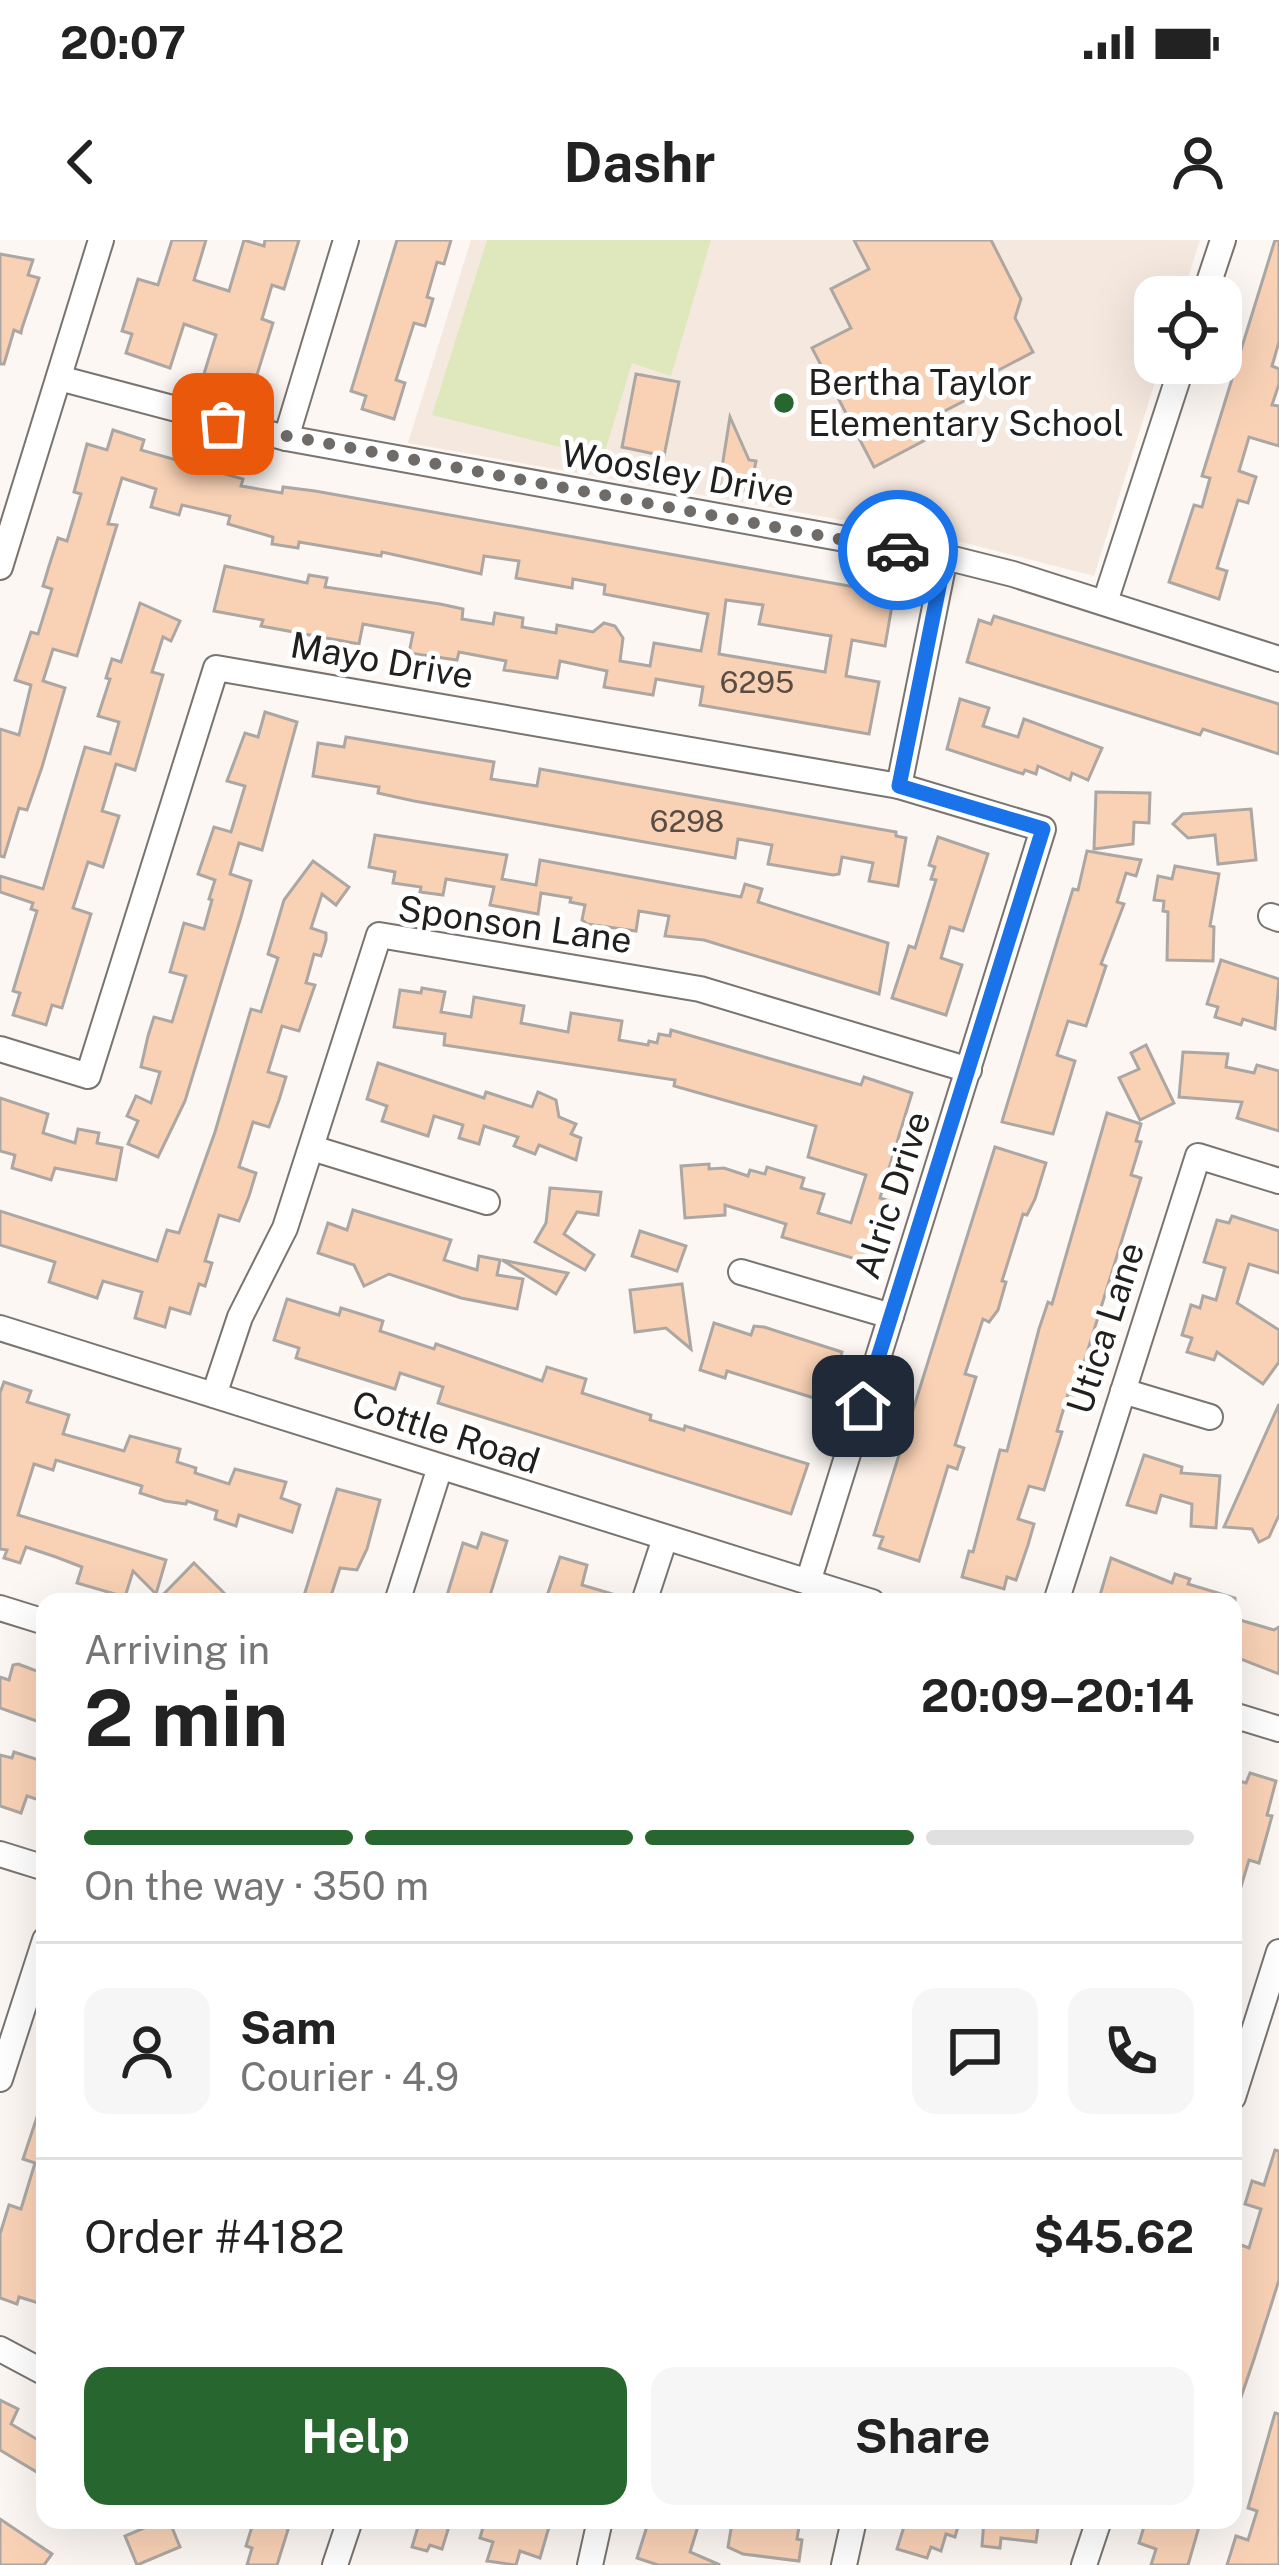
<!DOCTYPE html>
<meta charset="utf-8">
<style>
body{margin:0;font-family:"Public Sans",sans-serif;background:#f6f6f6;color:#222;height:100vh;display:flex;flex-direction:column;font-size:45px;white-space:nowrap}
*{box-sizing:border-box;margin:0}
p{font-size:39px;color:#767676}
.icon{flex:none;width:66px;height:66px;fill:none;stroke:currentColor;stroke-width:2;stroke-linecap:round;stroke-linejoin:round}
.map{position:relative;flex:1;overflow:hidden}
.drawer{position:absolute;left:36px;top:1353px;width:1206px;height:936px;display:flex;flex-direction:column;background:#fff;border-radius:24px;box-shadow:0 12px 48px #0002}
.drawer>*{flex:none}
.fabs{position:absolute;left:1134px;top:36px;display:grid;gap:24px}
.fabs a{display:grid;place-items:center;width:108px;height:108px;border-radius:24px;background:#fff;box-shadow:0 12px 48px #0002;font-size:60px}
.pin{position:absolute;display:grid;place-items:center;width:102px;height:102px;color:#fff;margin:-51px;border-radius:24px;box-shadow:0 6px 18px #0006}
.courier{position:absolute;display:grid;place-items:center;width:120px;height:120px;margin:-60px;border:9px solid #1a73e8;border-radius:50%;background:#fff;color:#222;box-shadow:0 3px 15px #0007}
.overview em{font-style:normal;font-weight:700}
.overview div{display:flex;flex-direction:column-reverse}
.overview{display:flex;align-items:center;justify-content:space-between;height:204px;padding:0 48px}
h1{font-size:78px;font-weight:700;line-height:90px}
.bar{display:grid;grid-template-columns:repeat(4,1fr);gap:18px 12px;align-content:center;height:144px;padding:0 48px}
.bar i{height:15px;border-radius:9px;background:#e0e0e0}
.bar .on{background:#27662f}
.bar p{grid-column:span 4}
.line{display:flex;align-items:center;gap:30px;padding:0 48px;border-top:3px solid #e0e0e0}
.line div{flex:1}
.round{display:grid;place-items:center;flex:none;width:126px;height:126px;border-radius:24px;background:#f6f6f6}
.button{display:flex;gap:24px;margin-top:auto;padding:24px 48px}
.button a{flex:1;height:138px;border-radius:24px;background:#27662f;color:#fff;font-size:48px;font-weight:700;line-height:138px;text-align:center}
.button a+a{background:#f6f6f6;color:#222}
.status{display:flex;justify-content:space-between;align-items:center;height:84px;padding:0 60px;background:#fff;direction:ltr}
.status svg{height:33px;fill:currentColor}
header{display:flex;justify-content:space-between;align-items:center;height:156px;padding:0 48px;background:#fff;font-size:54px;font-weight:700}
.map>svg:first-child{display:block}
.built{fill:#f5e8df}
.green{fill:#dee8bc}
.building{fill:#f9d2b6;stroke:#aca7a3;stroke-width:3;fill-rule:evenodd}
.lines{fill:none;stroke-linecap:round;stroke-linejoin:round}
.minor-casing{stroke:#797470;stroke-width:28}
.minor{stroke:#fff;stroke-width:24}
.done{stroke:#6e6b68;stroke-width:12;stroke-dasharray:0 21.6}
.route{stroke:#1a73e8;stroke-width:15}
.poi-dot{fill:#27662f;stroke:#fff;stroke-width:4.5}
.labels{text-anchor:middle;stroke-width:10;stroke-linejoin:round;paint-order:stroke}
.number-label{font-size:30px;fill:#584c44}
.poi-label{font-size:36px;fill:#22201e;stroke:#fff;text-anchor:start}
.street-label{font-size:36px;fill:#22201e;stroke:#fff}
</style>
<div class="status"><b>20:07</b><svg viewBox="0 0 49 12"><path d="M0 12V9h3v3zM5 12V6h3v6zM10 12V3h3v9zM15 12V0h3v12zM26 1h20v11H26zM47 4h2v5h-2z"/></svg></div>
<header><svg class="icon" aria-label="back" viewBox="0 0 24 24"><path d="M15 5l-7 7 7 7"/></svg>Dashr<svg class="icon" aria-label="person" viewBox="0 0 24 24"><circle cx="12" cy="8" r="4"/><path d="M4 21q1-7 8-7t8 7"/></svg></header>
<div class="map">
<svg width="1279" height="2325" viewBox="0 0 1279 2325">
<rect width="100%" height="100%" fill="#fcf7f2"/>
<path class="built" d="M471,0H1200L1182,57H1155V123H1161L1094,336L949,299L408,203Z"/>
<path class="green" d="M487,0H711L671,136L632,123L603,218L432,175Z"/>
<g class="building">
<path d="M172,0H206L194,40L229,51L244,0L264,6L265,0H299L284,49L272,45L262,79L273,83L252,151L203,137L216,95L184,84L170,128L126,113L132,94L122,91L138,39L158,45Z"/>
<path d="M397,0H451L444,24L437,22L427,57L433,59L425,86L414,83L396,140L405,143L394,179L362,169L366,156L351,151Z"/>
<path d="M854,0H991L1021,59L1015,78L1033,112L995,132L991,147L941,173L948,188L874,227L812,108L851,88L831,49L869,29Z"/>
<path d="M1275,0L1279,1V102L1272,126L1279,129V144L1272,165L1279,166V206L1249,197L1239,231L1256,237L1248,263L1238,260L1217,328L1227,331L1219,359L1169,342L1194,265L1202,267L1210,238L1202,236Z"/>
<path d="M0,14L33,20L28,35L39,38L22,88L21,93L14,90L4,124H0Z"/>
<path d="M636,134L679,142L664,216L622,207Z"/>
<path d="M730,177L749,220L756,221L750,252L719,246Z"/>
<path d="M113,190L144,200L141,210L243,239L241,246L282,253L283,247L315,251L894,354L885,406L852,400L846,436L879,442L869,494L700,465L703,447L656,439L653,455L604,447L607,431L560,421L557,438L504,430L506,421L459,412L457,420L409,413L413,393L363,384L359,404L261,386L263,380L214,371L225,326L307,343L309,335L327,338L325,347L440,364L463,369L462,379L493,384L495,373L523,378L522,387L556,393L557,385L593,392L604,383L615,386L623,398L620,421L650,426L654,403L701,411L708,374L604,354L605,345L573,339L572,348L516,338L519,321L484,316L481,334L382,312L381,316L299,302L298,308L272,304L273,297L228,284L230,276L182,265L179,275L151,267L156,249L122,238L108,284L117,285L77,416L53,409L43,441L65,448L42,527L27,570L19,568L4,617L0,616V489L19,495L31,445L15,440L31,392L38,394L52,349L43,346L49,326L58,298L67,301L81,254L74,252L87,204L107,210ZM726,360L763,365L759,384L831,396L825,432L719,414Z"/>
<path d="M140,363L180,381L171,401L163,397L152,432L163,435L135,530L116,524L102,571L119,576L103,627L88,622L73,668L91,674L62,768L52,765L46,785L13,775L20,753L13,751L37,671L31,669L33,663L0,652V636L43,649L85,507L110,514L119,482L98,476L110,439L106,438L112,419L121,422Z"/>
<path d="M994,376L1279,464V514L1203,489L1200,495L967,422L979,380L991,384Z"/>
<path d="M960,459L989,468L983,486L1018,497L1024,479L1102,508L1088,540L1072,533L1070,540L1038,526L1036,534L1025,530L1023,534L947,509Z"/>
<path d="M265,472L297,482L262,610L239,603L230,634L251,641L241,677L185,861L158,917L128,904L138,881L127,876L136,856L151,863L160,832L141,827L148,796L154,777L172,782L186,736L170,732L184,683L204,689L212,660L209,659L215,640L198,634L214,587L231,592L245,546L227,541L245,493L258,497Z"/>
<path d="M346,497L494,522L491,539L537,546L540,529L896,592V596L906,598L898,646L869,641L873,623L842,617L839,634L833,635L768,624L772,605L738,599L735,618L414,561L378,553L379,547L313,536L318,503L344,507Z"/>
<path d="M1096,552L1150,553L1149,583L1134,582L1133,604L1094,609Z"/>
<path d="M1251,569L1256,620L1218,624L1215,595L1188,598L1173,584L1183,574Z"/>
<path d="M375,595L507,615L502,639L536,645L540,620L741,657L745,644L762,649L758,662L888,703L879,754L704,700L665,696L669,676L639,671L636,691L587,684L582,680L585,665L570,662L571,658L541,653L538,674L490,665L494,647L446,639L443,655L420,652L421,647L393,643L395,632L369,627Z"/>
<path d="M938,597L988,614L963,691L950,687L941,718L962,725L946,775L892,758L909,706L915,708L936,640L931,639L935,627L929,625Z"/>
<path d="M1087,611L1141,620L1136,636L1126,633L1117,662L1124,664L1101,724L1106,726L1086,786L1068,781L1057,815L1075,821L1053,894L1002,882L1003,878L1073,649L1078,650Z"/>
<path d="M313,621L349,647L336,665L322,654L311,688L326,693V700L321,716L314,714L306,743L315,745L299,791L282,786L268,832L286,837L279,860L269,887L253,882L239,927L256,933L249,956L239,981L219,975L205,1021L212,1023L205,1046L199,1044L190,1074L170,1068L165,1087L135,1078L142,1052L103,1041L97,1058L49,1042L55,1022L0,1005V971L157,1021L167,990L179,993L215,892L251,769L261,772L278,718L268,714L284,660Z"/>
<path d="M1175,626L1219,634L1210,686L1214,687L1213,721L1167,720L1168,672L1163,671L1164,661L1154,660L1158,636L1172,639Z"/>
<path d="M1221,720L1279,739L1275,789L1243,779L1241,785L1215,777L1218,767L1207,764Z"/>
<path d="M422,748L445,752L441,772L471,777L474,757L524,766L521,783L568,792L571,773L622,781L619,800L648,805L649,801L657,803L659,794L670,796L671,790L861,845L864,837L912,853L880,958L890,961L869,1023L782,997L786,984L725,965V975L685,978L681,926L709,924V929L724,928L748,936L750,930L765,934L767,927L804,938L801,948L824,954L818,973L851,983L866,935L808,917L816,886L674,846L675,840L444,805L445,794L394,787L400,750L421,753Z"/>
<path d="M1146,805L1174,863L1140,880L1119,838L1139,829L1131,813Z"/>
<path d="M1183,812L1228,814L1226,827L1254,833L1257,825L1279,831V891L1237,878L1242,862L1179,857Z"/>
<path d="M378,823L484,858L486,852L532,867L538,852L556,860L559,877L576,884L571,894L581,898L576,920L539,905L535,914L514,906L518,897L484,886L479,904L459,898L463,885L434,876L428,896L382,881L387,866L367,859Z"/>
<path d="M0,858L48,874L43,893L75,903L78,889L99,893L97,903L122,908L116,940L55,928L51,940L12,928L15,915L0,911Z"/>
<path d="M1107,873L1141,884L1136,901L1141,902L1131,935L1141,938L1074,1155L1068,1154L1057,1191L1062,1192L1044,1250L1029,1246L1018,1279L1034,1284L1028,1305L1016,1340L1007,1337L1004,1349L962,1337L969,1311L973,1312L1000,1210L1007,1211L1039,1089L1048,1062L1052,1064Z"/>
<path d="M995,907L1046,923L1035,959L1027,975L1023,974L1002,1041L1006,1042L998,1070L989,1082L983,1079L965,1134L976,1137L955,1205L964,1208L957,1229L948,1226L919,1321L879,1308L883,1297L874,1295Z"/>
<path d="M550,948L601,952L598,975L577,972L564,994L594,1015L585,1030L535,1002L546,983Z"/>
<path d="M353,970L451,1000L444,1020L477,1030L479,1016L500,1020L497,1035L523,1039L517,1069L461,1058L389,1034L364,1046L354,1025L318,1013L328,983L347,990Z"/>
<path d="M1232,976L1279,991V1033L1249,1024L1237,1063L1279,1090V1122L1263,1144L1217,1112L1214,1120L1187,1112L1192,1098L1182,1095L1191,1065L1200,1068L1203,1056L1216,1060L1225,1028L1204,1022L1217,980L1229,983Z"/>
<path d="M640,991L686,1006L677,1031L632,1016Z"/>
<path d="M502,1020L568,1033L556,1054Z"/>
<path d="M682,1044L691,1109L666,1088L635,1092L630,1050Z"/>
<path d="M287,1059L339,1075L341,1068L383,1081L380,1091L434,1109L436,1104L542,1141L547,1127L586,1139L582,1153L651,1175L650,1180L684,1190L685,1186L808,1224L791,1274L438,1163L443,1147L400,1133L395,1149L296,1118L299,1108L274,1100Z"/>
<path d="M714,1083L751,1095L754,1086L764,1087L842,1112L827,1162L727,1131L725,1138L700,1130Z"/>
<path d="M4,1142L31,1151L27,1162L69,1175L63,1194L124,1211L130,1196L180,1209L177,1222L196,1228L195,1233L229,1244L235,1229L286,1242L281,1258L300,1265L292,1292L239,1275L236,1286L215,1279L217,1271L187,1261L186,1264L165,1261L140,1253L142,1246L56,1220L53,1230L34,1224L18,1275L166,1320L156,1354L133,1331L125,1357L77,1343L82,1327L56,1317L26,1307L20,1323L4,1318L7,1310L0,1309V1153Z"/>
<path d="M1279,1164V1275L1269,1297L1259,1302L1252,1289L1224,1287Z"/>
<path d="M1144,1215L1182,1227L1181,1233L1220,1236L1216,1288L1191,1286L1192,1264L1161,1255L1156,1273L1127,1265Z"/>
<path d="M337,1249L380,1260L367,1309L357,1330L340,1328L329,1362H302Z"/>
<path d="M482,1293L507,1301L488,1362H445L463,1303L477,1308Z"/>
<path d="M560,1317L587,1325L582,1345L626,1358L625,1362H545Z"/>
<path d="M1111,1318L1172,1343L1175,1334L1190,1339L1188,1344L1235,1358V1362H1098Z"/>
<path d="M194,1323L233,1362H156Z"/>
<path d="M1233,1378L1274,1390L1279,1387V1434L1233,1416Z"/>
<path d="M18,1424L45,1434V1484L0,1468V1437L9,1440L13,1425Z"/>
<path d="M14,1512L45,1522V1562L27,1556L21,1573L0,1566V1515L12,1518Z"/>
<path d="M1250,1533L1276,1541L1267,1575L1272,1576L1259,1623L1249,1620L1237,1660H1233V1539L1246,1543Z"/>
<path d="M42,1862H45V2065L19,2057L17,2064L0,2058V1994L9,1965L21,1969L35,1923L23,1919Z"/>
<path d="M1275,1910L1279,1911V2040L1254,2119L1237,2169L1233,2168V2012L1236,2003L1249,2008L1261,1969L1245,1964L1252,1941L1264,1945Z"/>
<path d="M0,2160L18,2169L11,2184L45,2204V2237L0,2210Z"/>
<path d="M1275,2173L1279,2174V2325H1227L1236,2296L1248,2300L1257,2271L1248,2268Z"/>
<path d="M0,2279L52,2314L44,2325H0Z"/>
<path d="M147,2280H169L180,2307L137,2325L125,2296L149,2286Z"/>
<path d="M254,2280H291L277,2325H247L252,2308L246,2306Z"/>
<path d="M420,2280H451L442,2309L430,2305L427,2311L412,2307Z"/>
<path d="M485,2280H551L540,2318L520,2311L516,2325L487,2321L493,2302L480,2298Z"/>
<path d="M649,2280H700L690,2312L720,2325H658L637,2318Z"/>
<path d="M756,2280H800L797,2299L802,2300L799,2321L743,2314L728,2307L732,2283L747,2287L748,2283L756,2285Z"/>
<path d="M906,2280H960L955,2297L946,2294L941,2311L931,2307L927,2318L897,2309Z"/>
<path d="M984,2280H1039L1036,2302L1001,2298L1000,2308L982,2306Z"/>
<path d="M1146,2280H1201L1188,2325H1151L1156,2309L1139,2303Z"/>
</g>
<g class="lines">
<defs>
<g id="minor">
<path d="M1204,57L1223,0"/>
<path d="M59,138L286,198L945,317L1013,334L1279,419"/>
<path d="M286,198L346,0"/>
<path d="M0,327L101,0"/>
<path d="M1105,362L1183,123"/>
<path d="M899,546L945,317"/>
<path d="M1271,676L1279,679"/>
<path d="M0,809L88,836L216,428L899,546L1043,589L808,1342"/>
<path d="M312,908L487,962"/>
<path d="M741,1032L891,1076"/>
<path d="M0,1088L872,1362"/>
<path d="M1123,1151L1210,1177"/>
<path d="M214,1155L240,1077L285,988L379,695L700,749L969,830"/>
<path d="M397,1362L440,1227"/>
<path d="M644,1362L665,1298"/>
<path d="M1056,1362L1198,916L1279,941"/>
<path d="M0,1368L45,1382"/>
<path d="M1233,1475L1279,1489"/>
<path d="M0,1614L45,1628"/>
<path d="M0,1839L45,1700"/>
<path d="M1233,1857L1279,1712"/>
<path d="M0,2109L45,2133"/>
<path d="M335,2325L350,2280"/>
<path d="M590,2325L600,2280"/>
<path d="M844,2325L854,2280"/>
<path d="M1084,2325L1099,2280"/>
</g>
</defs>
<use href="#minor" class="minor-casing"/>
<use href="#minor" class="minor"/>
</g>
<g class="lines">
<path class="done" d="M223,184L898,310"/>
<path class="route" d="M863,1166L1043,589L899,546L945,317L898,310"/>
</g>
<circle class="poi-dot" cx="784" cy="163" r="12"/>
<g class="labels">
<g class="number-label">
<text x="757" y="453">6295</text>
<text x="687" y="592">6298</text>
</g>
<g class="poi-label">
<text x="808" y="155">Bertha Taylor<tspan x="808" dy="41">Elementary School</tspan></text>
</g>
<g class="street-label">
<text transform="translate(678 233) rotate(10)" y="13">Woosley Drive</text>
<text transform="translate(382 420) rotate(10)" y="13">Mayo Drive</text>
<text transform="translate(515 684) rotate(8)" y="13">Sponson Lane</text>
<text transform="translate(892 955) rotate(-72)" y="13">Alric Drive</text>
<text transform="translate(1105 1088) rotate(-72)" y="13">Utica Lane</text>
<text transform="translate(446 1192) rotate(18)" y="13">Cottle Road</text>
</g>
</g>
</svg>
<div class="fabs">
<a><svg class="icon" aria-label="locate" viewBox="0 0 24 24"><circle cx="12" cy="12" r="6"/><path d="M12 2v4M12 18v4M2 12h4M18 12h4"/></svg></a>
</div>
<div class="pin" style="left:223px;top:184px;background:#ea580c"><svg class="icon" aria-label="bag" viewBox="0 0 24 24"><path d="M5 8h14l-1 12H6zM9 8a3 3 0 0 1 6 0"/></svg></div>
<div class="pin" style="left:863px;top:1166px;background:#1f2937"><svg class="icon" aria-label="home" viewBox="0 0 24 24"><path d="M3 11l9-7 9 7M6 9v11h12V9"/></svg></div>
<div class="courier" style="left:898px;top:310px"><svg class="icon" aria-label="car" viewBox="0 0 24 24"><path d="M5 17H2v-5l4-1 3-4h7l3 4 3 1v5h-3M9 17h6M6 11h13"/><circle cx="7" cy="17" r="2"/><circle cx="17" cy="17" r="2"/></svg></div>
<section class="drawer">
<div class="overview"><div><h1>2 min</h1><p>Arriving in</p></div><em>20:09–20:14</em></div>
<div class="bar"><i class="on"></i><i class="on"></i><i class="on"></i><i></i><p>On the way · 350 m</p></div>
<div class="line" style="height:216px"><a class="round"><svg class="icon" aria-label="person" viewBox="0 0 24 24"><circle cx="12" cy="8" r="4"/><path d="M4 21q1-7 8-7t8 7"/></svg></a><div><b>Sam</b><p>Courier · 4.9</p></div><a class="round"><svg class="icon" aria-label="chat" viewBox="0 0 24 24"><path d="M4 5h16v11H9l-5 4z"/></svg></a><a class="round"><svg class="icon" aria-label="phone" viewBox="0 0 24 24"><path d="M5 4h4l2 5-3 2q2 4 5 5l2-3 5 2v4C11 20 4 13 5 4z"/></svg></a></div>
<div class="line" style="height:156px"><div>Order #4182</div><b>$45.62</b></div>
<div class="button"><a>Help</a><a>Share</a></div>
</section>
</div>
